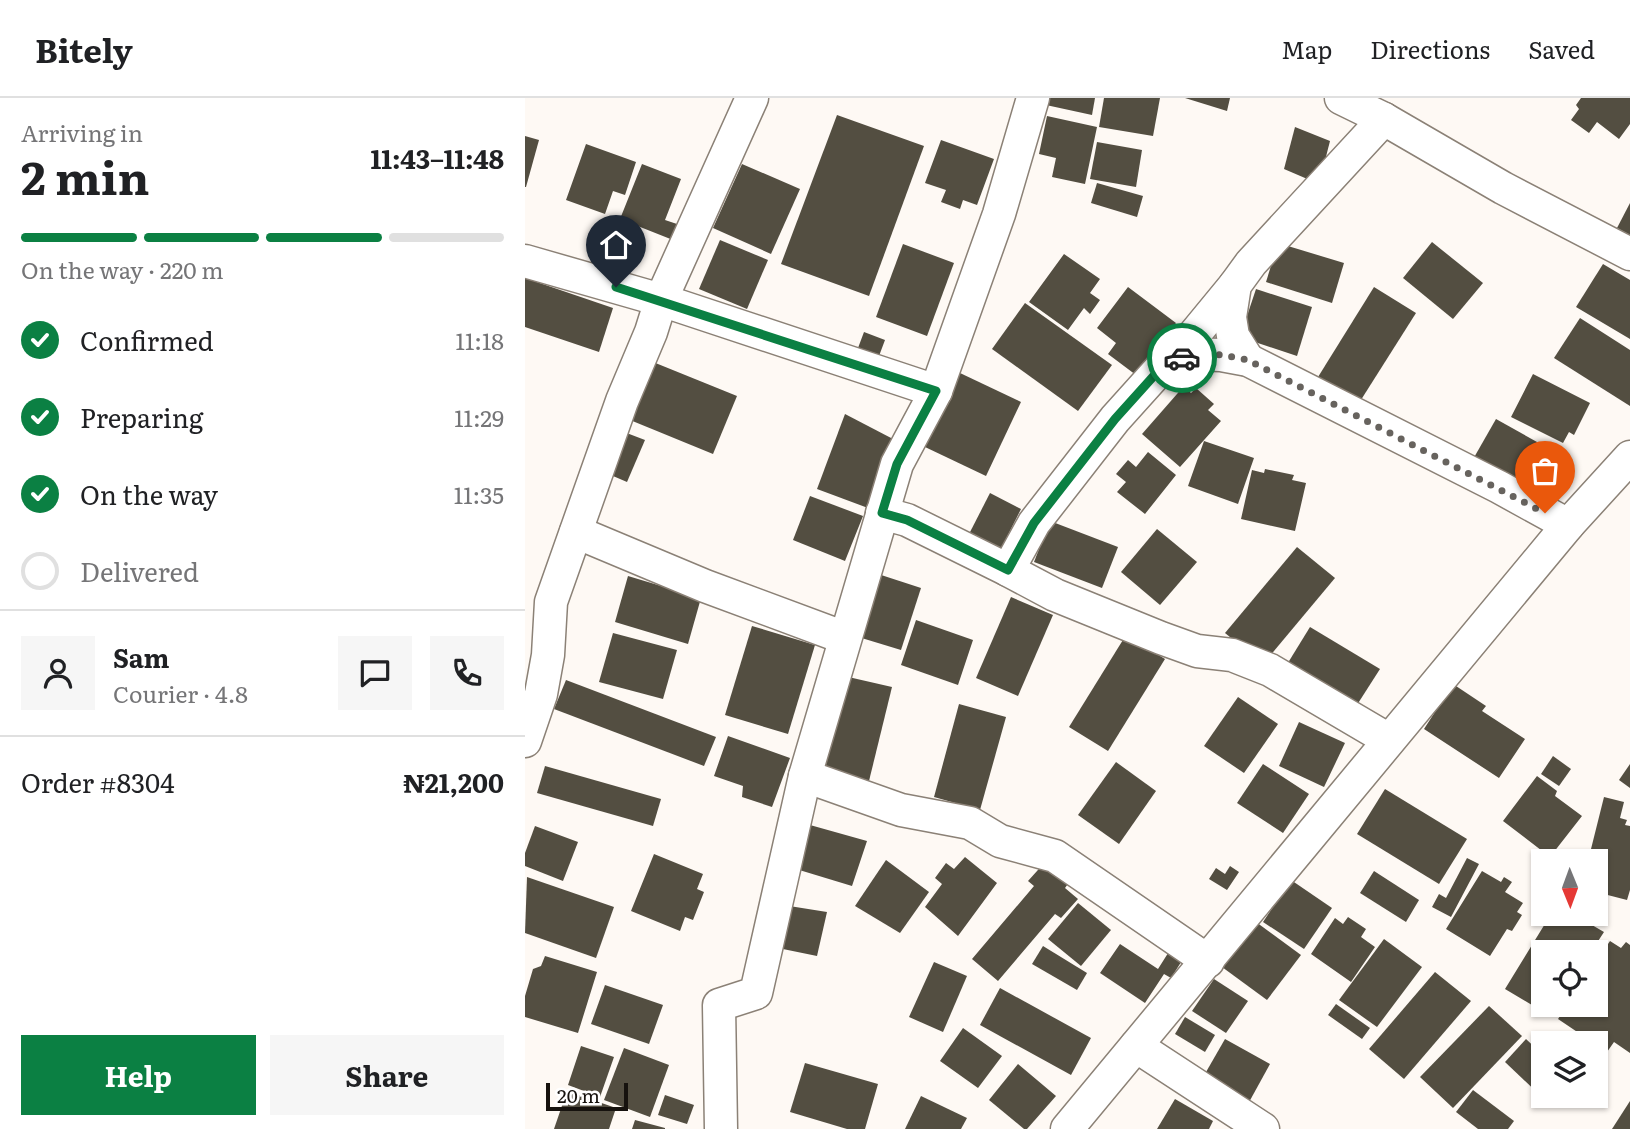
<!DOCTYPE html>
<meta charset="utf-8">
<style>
body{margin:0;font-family:Literata,serif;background:#f6f6f6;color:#202124;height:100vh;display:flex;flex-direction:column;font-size:26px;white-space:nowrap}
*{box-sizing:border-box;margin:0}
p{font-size:23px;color:#757577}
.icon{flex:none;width:38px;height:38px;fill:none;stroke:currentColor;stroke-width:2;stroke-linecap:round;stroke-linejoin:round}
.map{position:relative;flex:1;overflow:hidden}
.panel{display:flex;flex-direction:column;background:#fff;width:525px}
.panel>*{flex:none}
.needle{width:46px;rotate:179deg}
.fabs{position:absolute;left:1006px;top:751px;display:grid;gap:14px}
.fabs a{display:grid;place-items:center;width:77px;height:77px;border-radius:0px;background:#fff;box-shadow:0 2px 5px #0004;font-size:35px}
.scale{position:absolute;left:21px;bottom:18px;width:82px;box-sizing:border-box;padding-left:7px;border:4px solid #16120e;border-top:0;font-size:19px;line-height:24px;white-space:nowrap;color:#16120e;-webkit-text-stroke:5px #fff;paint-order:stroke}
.pin{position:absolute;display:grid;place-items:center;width:60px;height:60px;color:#fff;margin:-72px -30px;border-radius:50% 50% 50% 0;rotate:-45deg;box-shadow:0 0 7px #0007}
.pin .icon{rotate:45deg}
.courier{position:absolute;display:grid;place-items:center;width:70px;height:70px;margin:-35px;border:5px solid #0b8043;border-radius:50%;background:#fff;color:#222;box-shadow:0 2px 9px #0007}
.summary em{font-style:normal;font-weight:700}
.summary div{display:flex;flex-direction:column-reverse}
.summary{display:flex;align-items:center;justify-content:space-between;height:119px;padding:0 21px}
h1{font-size:46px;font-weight:700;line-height:52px}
.bar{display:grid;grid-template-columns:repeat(4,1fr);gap:10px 7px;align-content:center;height:84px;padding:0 21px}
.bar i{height:9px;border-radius:5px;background:#e0e0e0}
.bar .selected{background:#0b8043}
.bar p{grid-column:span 4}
.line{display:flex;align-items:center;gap:18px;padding:0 21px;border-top:2px solid #e0e0e0}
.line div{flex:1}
.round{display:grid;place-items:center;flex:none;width:74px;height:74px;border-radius:0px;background:#f6f6f6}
ol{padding:0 21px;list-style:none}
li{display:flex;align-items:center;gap:21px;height:77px}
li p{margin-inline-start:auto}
li .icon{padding:7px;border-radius:50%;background:#0b8043;color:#fff;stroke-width:4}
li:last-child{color:#757577}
li i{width:38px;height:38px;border:4px solid #e0e0e0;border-radius:50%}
.primary-button{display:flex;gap:14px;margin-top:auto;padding:14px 21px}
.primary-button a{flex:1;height:80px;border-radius:0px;background:#0b8043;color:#fff;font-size:28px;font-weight:700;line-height:80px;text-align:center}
.primary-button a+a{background:#f6f6f6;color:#202124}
header{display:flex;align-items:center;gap:42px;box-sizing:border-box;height:98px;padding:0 35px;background:#fff;border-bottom:2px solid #e0e0e0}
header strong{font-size:33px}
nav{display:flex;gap:38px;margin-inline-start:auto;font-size:24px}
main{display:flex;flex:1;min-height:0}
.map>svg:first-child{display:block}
.building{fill:#534e41}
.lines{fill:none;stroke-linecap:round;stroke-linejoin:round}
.street-casing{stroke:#8b8176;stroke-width:35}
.street{stroke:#fff;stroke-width:32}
.done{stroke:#67635e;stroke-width:7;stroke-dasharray:0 12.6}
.route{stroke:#0b8043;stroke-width:9}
</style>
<header>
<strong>Bitely</strong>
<nav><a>Map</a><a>Directions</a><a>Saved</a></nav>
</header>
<main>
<section class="panel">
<div class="summary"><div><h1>2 min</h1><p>Arriving in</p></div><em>11:43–11:48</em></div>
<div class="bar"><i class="selected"></i><i class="selected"></i><i class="selected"></i><i></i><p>On the way · 220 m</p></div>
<ol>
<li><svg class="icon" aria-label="check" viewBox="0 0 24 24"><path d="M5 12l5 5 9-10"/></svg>Confirmed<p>11:18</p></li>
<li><svg class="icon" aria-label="check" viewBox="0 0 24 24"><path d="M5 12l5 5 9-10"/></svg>Preparing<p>11:29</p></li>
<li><svg class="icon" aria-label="check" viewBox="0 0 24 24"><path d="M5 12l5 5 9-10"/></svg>On the way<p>11:35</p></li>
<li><i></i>Delivered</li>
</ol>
<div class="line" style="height:126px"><a class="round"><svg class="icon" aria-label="person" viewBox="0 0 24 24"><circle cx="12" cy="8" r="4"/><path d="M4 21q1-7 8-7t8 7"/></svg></a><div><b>Sam</b><p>Courier · 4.8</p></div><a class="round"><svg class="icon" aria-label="chat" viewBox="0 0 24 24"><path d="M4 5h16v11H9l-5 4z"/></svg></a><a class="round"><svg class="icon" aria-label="phone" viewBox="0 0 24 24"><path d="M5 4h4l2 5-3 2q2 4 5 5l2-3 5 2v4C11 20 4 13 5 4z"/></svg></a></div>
<div class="line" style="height:91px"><div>Order #8304</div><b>₦21,200</b></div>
<div class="primary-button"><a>Help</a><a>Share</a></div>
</section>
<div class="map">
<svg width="1105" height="1031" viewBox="0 0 1105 1031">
<rect width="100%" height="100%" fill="#fef9f4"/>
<g class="building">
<path d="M523,0H570L567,17L521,7Z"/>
<path d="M579,0H635L628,38L574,29Z"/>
<path d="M660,0H705L702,13Z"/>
<path d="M1056,0H1105V26L1094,41L1072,24L1064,35L1046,22L1054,11L1051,7Z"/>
<path d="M312,17L399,48L344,198L256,166Z"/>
<path d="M522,18L572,29L560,86L527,79L531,60L514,56Z"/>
<path d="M770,29L805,43L794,86L759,71Z"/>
<path d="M0,38L14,42L1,89H0Z"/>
<path d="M416,42L469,61L452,107L438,102L435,111L416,104L421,92L400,85Z"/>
<path d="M572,44L617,52L611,89L565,81Z"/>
<path d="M61,46L111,64L100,97L88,93L80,116L41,102Z"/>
<path d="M117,66L156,81L140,122L155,127L148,142L95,121Z"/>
<path d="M217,66L275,91L246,156L188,130Z"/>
<path d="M572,85L618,98L612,119L566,105Z"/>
<path d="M1105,105V137L1092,130Z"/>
<path d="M195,142L243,162L222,211L174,191Z"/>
<path d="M907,144L958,185L928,221L878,180Z"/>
<path d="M753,145L819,165L807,205L741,184Z"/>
<path d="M378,146L429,165L402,238L351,219Z"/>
<path d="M539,156L575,181L565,195L575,202L565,216L559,210L543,232L504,204Z"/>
<path d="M1078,166L1105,182V241L1051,209Z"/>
<path d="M0,180L88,210L74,254L0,229Z"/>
<path d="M603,189L651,225L611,277L583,256L591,245L572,230Z"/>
<path d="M849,189L891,215L834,305L793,279Z"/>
<path d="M731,191L787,209L772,258L715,239Z"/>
<path d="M500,205L587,267L553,313L467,251Z"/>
<path d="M1055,220L1105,252V308L1029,260Z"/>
<path d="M339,234L360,242L351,266L330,258Z"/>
<path d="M128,264L212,298L188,356L105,322Z"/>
<path d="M435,275L496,304L461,378L400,349Z"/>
<path d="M1008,276L1065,305L1049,337L1044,334L1038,345L986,319Z"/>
<path d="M659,288L666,295L671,290L689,306L683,312L696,323L655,369L617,336Z"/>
<path d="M320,316L368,341L343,410L292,391Z"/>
<path d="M971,321L1012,344L988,387L947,363Z"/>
<path d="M99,334L120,342L102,384L81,375Z"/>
<path d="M679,343L729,360L713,406L663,388Z"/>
<path d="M623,354L651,377L620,416L592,394L601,384L591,376L603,362L611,369Z"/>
<path d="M740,371L769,377L767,382L781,385L770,433L716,421L727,372L739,375Z"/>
<path d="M465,395L496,411L474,455L442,440Z"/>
<path d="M285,398L338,418L320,463L268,442Z"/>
<path d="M525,423L593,449L577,490L509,464Z"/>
<path d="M632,431L672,464L635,507L596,474Z"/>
<path d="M772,449L810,480L738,566L700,535Z"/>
<path d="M350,475L396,490L376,552L330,538Z"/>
<path d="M103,478L176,500L163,546L90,524Z"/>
<path d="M486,499L528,517L493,598L451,580Z"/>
<path d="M391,522L448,542L433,587L376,567Z"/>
<path d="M227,528L290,547L263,636L200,617Z"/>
<path d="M785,529L855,571L830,610L761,568Z"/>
<path d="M88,535L152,552L138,601L74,584Z"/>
<path d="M601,537L640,561L583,653L544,629Z"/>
<path d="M319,578L367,589L344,683L296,671Z"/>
<path d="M41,582L191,639L179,668L29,611Z"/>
<path d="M928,586L961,608L957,613L1000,641L974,680L899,631Z"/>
<path d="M713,599L753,626L719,675L679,648Z"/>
<path d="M434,606L481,619L455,712L409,699Z"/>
<path d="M774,624L820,645L799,689L754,668Z"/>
<path d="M203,638L265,660L247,709L217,699L218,688L189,678Z"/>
<path d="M1028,658L1046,671L1034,688L1016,676Z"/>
<path d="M591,664L631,693L594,746L553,717Z"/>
<path d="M738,666L784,696L758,735L712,705Z"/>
<path d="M1105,666V690L1094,682Z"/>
<path d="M20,668L136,701L128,728L12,695Z"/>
<path d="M1012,678L1032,693L1030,698L1057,718L1025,759L978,723Z"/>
<path d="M860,691L942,741L914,786L832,736Z"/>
<path d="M1079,699L1099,704L1095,720L1102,722L1100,727L1105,728V792L1102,802L1071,794V763H1063Z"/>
<path d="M285,727L342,743L327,788L271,771Z"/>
<path d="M10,728L53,744L38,783L0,768V755Z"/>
<path d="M129,756L178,776L172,791L179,794L168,822L160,819L155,833L106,813Z"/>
<path d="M440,759L472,785L433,838L400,809L417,786L410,780L421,765L429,771Z"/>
<path d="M942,760L954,766L926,819L907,809L914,796L921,800Z"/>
<path d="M361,762L404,794L375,835L330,808Z"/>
<path d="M521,763L545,783L540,790L553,801L536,820L530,816L473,883L447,861L509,788L503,783Z"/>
<path d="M705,768L714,774L702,792L684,781L691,770L700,776Z"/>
<path d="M849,773L894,802L881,824L835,795Z"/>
<path d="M957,773L976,784L979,779L987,784L980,794L998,805L992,814L997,817L987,833L982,831L965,858L921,831Z"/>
<path d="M2,779L89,809L71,860L0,835Z"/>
<path d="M766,782L807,810L779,851L738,824Z"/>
<path d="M553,805L586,832L556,868L523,841Z"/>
<path d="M258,807L302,814L292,858L253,850Z"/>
<path d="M1026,816H1048L1079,834L1066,854H1018V906H1034L1027,919L980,891Z"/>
<path d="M823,819L841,831L836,839L850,849L826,884L786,856L810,820L818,826Z"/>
<path d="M731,824L776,857L742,902L697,869Z"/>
<path d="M859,841L897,869L852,929L814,902Z"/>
<path d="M1085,843L1096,850L1101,844L1105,847V955L1089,944L1082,954L1033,921L1043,906H1071V864Z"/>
<path d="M595,846L633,871L645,852L658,861L646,880L639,876L620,905L575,875Z"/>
<path d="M518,848L562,875L552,892L507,866Z"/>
<path d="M20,858L72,874L53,935L0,919V898L8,871L16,868Z"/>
<path d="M409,864L442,878L418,934L384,919Z"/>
<path d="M910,874L946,903L879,981L844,951Z"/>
<path d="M689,881L723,903L701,935L667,913Z"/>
<path d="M80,887L138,907L124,946L66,926Z"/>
<path d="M475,890L566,940L546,977L455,927Z"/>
<path d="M811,906L845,930L837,941L803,917Z"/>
<path d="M964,908L997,938L928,1010L895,979Z"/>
<path d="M660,919L690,937L680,954L650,936Z"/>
<path d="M438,930L477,958L453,990L415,963Z"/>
<path d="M700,941L745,966L723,1006L677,981Z"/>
<path d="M1001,941L1018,957V1000L980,964Z"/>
<path d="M56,948L89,959L75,999L43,987Z"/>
<path d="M99,950L144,967L125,1019L79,1002Z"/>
<path d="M280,965L353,986L340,1031H322L265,1014Z"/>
<path d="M493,966L531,998L502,1031H499L464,1002Z"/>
<path d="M948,992L989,1023L983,1031H953L931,1014Z"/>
<path d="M42,993L91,1010L84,1031H29Z"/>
<path d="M140,997L169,1007L162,1026L133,1017Z"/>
<path d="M396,998L442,1020L436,1031H380Z"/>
<path d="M650,1001L688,1023L684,1031H632Z"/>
<path d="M1105,1003V1031H1087Z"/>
<path d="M110,1022L140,1030V1031H107Z"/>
</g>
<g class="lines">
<defs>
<g id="street">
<path d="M816,0L859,21L978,90L1105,156"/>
<path d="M0,163L136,202L411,293"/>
<path d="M723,262L708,238L705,219L710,187L726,165L859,21"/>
<path d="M645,266L710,187"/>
<path d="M357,415L382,422L483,472L509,425L590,321L635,271L665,256L696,257L723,262L974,389L1043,427"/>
<path d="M51,434L180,488L320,540"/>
<path d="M483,472L530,497L636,540L672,553L707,557L745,572L864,642"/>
<path d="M0,643L16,596L23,557L26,504L97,303L126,234L136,202L227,0"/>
<path d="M280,678L376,712L445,725L475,743L530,758L683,863"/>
<path d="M611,948L738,1031"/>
<path d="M196,1031L194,907L231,895L280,678L372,366L411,293L474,116L508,0"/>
<path d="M542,1031L1043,427L1105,359"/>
</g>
</defs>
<use href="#street" class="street-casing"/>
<use href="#street" class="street"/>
</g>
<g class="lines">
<path class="done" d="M657,260C676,251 703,258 723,262L1020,415"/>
<path class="route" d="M91,189L411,293L372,366L357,415L382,422L483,472L509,425L590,321L635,271L657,260"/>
</g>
</svg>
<div class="fabs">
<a><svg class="needle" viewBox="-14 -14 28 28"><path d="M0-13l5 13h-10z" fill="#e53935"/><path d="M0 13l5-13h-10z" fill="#757577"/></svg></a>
<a><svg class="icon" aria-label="locate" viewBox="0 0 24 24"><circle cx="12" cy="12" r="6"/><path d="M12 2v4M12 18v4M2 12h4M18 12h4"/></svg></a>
<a><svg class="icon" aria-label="layers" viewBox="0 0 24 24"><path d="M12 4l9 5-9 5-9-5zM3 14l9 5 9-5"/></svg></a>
</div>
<div class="scale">20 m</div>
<div class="pin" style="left:1020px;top:415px;background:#ea580c"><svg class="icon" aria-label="bag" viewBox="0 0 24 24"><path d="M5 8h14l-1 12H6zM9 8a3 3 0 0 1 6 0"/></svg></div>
<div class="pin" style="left:91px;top:189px;background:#1f2937"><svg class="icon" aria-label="home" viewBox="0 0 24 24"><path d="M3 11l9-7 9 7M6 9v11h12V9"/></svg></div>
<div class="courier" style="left:657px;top:260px"><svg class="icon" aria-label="car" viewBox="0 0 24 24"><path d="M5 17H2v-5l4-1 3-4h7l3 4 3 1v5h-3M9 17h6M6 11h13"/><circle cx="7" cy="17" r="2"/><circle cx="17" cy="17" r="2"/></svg></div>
</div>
</main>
